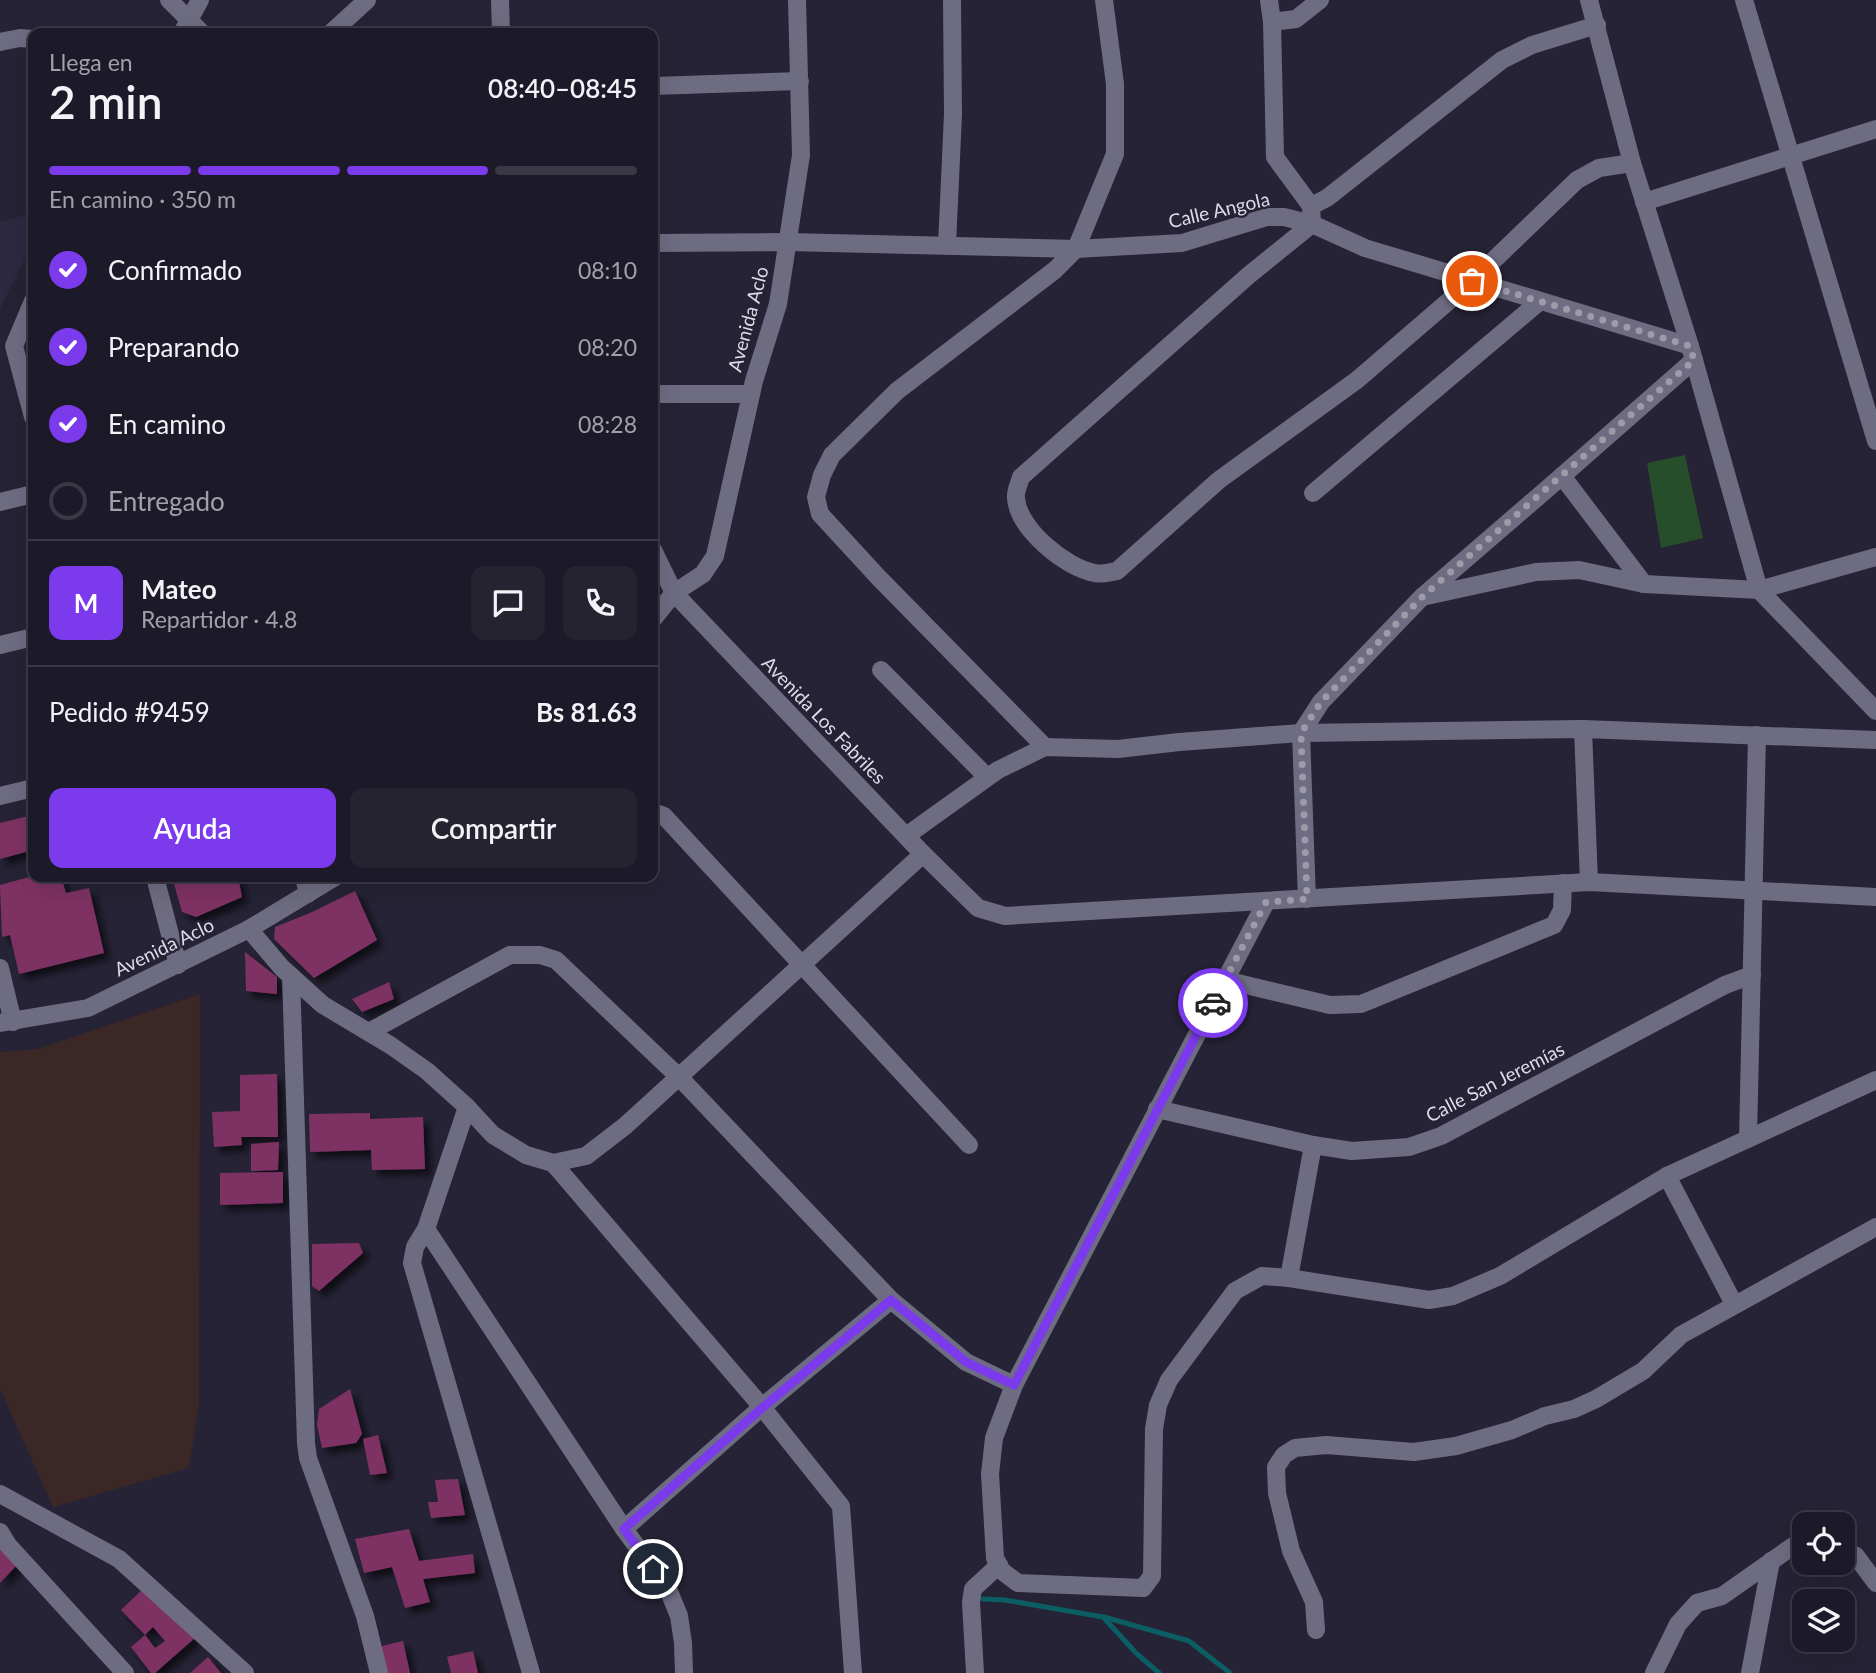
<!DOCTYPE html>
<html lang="es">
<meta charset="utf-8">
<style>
body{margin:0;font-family:Lato,sans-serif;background:#252330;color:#f1f3f6;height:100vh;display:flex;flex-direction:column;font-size:26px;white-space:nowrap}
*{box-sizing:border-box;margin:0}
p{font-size:23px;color:#a0a1a8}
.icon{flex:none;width:38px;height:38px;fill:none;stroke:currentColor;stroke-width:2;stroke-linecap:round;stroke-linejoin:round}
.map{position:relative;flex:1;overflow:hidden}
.drawer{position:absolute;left:28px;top:28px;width:630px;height:854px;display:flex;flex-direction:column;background:#1c1a28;border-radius:14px;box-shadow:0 7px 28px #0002,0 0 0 2px #3a3845}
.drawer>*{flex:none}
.buttons{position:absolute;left:1792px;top:1512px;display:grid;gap:14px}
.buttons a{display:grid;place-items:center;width:63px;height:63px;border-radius:14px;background:#1c1a28;box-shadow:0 7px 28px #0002,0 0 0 2px #3a3845;font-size:35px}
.pin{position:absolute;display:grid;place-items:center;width:60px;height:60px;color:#fff;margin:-30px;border:4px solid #fff;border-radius:50%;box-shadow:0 2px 7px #0007}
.courier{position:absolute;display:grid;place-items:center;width:70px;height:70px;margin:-35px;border:5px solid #7c3aed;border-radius:50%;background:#fff;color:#222;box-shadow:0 2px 9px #0007}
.head em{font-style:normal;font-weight:600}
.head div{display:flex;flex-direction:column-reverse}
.head{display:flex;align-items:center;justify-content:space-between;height:119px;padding:0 21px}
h1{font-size:46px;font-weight:600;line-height:52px}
.bar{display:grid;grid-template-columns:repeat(4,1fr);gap:10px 7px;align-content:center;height:84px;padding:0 21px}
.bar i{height:9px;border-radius:5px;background:#3a3845}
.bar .selected{background:#7c3aed}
.bar p{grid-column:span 4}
.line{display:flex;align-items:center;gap:18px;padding:0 21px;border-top:2px solid #3a3845}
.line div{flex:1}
.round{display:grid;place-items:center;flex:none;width:74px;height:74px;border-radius:14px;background:#252330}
ol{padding:0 21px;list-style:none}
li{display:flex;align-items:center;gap:21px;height:77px}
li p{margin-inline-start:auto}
li .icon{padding:7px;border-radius:50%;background:#7c3aed;color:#fff;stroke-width:4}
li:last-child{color:#a0a1a8}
li i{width:38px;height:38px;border:4px solid #3a3845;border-radius:50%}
.primary-button{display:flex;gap:14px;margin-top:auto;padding:14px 21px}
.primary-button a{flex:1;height:80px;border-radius:14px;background:#7c3aed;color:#fff;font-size:28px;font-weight:600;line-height:80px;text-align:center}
.primary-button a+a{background:#252330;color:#f1f3f6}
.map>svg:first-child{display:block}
.built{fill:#2c2941}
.education{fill:#3b2726}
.green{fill:#264e2a}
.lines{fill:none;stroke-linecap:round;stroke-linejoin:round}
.stream{stroke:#0b5e63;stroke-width:5}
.building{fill:#7e3363;filter:url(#shadow)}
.minor{stroke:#6e6c82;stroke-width:18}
.tertiary{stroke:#6e6c82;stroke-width:18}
.done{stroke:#9d9ba9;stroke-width:7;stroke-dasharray:0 12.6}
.route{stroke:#7c3aed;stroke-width:9}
.labels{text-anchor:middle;stroke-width:5;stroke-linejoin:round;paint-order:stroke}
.street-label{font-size:19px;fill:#dddce8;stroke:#252335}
</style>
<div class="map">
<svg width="1876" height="1673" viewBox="0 0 1876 1673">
<defs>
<filter id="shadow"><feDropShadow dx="6" dy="6" stdDeviation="3.5" flood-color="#0009"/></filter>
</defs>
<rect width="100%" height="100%" fill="#252335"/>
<path class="built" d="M33,213V242L0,309V222Z"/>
<path class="education" d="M200,994L199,1404L189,1468L53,1507L0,1389V1052L38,1049Z"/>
<path class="green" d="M1685,455L1703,538L1661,548L1647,463Z"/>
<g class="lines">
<g class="stream">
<path d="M983,1599L1005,1600L1103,1617L1136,1653L1159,1673"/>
<path d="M1104,1617L1189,1641L1230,1673"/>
</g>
</g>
<g class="building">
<path d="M33,815V850L0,859V823Z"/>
<path d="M33,876L61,877L66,893L89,888L104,953L19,974L10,935L2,937L0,885Z"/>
<path d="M172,877H238L242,897L196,917L182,912Z"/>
<path d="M355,891L377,940L314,978L274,939L275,927L310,913Z"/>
<path d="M245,952L277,977V994L246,991Z"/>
<path d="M389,982L394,999L362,1012L352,999Z"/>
<path d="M277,1074L278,1137H241L242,1145L214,1147L212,1112L240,1111V1075Z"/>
<path d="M370,1113V1119L423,1117L425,1169L372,1170L371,1150L310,1152L309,1114Z"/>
<path d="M279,1142L278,1170L251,1171V1144Z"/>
<path d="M283,1172V1203L220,1205V1173Z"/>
<path d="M359,1243L363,1253L319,1291L312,1286V1244Z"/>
<path d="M350,1389L362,1434L356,1443L322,1448L317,1425L319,1409Z"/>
<path d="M378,1435L387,1473L370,1475L363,1439Z"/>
<path d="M458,1479L465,1515L431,1518L428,1502H438L435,1480Z"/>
<path d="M409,1529L419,1561L473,1554L475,1573L423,1579L430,1602L405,1608L392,1567L364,1573L355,1539Z"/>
<path d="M0,1549L17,1565L0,1583Z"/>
<path d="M146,1586L196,1637L155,1673H151L131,1647L145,1635L155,1648L165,1641L153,1627L145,1635L121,1610Z"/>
<path d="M403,1641L410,1673H385L378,1647Z"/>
<path d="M473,1651L478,1673H451L447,1657Z"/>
<path d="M208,1657L221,1673H190Z"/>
</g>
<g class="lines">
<g class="minor">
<path d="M169,0L202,33"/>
<path d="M500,0L501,33"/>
<path d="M1269,0L1272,22"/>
<path d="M1320,0L1296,19L1272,22L1275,157L1311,206L1312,224L1249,275L1021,477C1019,484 1015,492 1016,498C1018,529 1066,568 1095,573C1102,575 1110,572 1117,571L1219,480L1357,380L1472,281L1577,180L1599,168L1632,163"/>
<path d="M1589,0L1632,163L1690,346L1759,590L1876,711"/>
<path d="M1744,0L1876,441"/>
<path d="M182,33L200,0"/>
<path d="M331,33L367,0"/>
<path d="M0,42L20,38L33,39"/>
<path d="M653,86L800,81"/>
<path d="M1644,202L1876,129"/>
<path d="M1311,206L1327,198L1502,60L1532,45L1597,25"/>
<path d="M653,243L788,242L1076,249L1182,243L1267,217H1284L1312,224L1365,248L1690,346"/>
<path d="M947,245L953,114L952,0"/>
<path d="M33,301L14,346L33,417"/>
<path d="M653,394H751"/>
<path d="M1562,476L1694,360"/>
<path d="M1313,493L1539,302"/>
<path d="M0,502L33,494"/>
<path d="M653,550L674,593"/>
<path d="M1423,596L1562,476L1644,584"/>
<path d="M0,645L33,637"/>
<path d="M881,670L987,777"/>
<path d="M1583,729L1589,882"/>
<path d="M1045,747L879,578L820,514L816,497L822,475L832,455L897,391L1055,270L1076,249L1115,154V84L1104,0"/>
<path d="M0,796L33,788"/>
<path d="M653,812L664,816L969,1145"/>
<path d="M906,836L998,770L1045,747L1118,749L1179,742L1301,733L1583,729L1876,740"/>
<path d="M155,877L178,965"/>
<path d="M304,877L308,894"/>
<path d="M1307,899L1301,733L1321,702L1422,597L1536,572L1579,570L1644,584L1759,590L1876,557"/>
<path d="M1266,902L1014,1385L994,1438L990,1474L995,1558L1002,1571L1018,1583L1143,1588L1152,1576L1154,1429L1158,1405L1169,1380L1235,1291L1262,1276L1289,1278L1429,1300L1453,1296L1500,1276L1667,1176L1876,1080"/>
<path d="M249,929L282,968L323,1005L390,1045L427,1071L467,1107L493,1135L526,1155L553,1163L586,1156L625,1126L923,854"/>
<path d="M0,968L13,1022"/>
<path d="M291,976L306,1443L308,1458L365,1616L379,1673"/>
<path d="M1225,980L1330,1005L1361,1004L1554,925L1562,910L1563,883"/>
<path d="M369,1032L510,955H540L556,960L680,1078L891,1300L966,1362L1014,1385"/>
<path d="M467,1107L426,1229L624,1529L668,1589L679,1616L683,1643L684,1673"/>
<path d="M1157,1109L1313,1145L1352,1151L1409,1147L1441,1136L1725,985L1752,975"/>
<path d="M1748,1139L1757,735"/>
<path d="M553,1163L762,1407L841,1506L853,1673"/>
<path d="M1667,1176L1734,1304"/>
<path d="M426,1229L415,1247L412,1263L531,1673"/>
<path d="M1289,1278L1313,1145"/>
<path d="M0,1494L119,1559L245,1673"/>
<path d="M624,1529L762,1407L891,1300"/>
<path d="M0,1532L8,1545L125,1673"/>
<path d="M1843,1551L1856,1556L1876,1583"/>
<path d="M1316,1630L1314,1602L1291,1551L1277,1493L1276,1467L1284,1455L1295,1448L1326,1445L1414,1452L1456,1446L1512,1430L1545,1416L1574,1409L1596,1399L1643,1371L1681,1335L1876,1227"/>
<path d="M975,1673L971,1602L973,1589L999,1565"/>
<path d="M1654,1673L1678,1624L1697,1603L1722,1596L1793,1546H1804"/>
<path d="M1750,1673L1771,1561"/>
</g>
<g class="tertiary">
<path d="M674,593L923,854L978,908L1005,916L1589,882L1876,897"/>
<path d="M653,619L674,593L703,574L715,556L754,381L778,304L801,155L797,0"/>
<path d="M0,1023L88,1008L249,929L335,877"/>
</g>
</g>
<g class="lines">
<path class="done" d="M1213,1003L1266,902L1307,899L1301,733L1321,702L1422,597L1694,360L1690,346L1472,281"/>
<path class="route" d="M653,1569L624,1529L762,1408L891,1300L966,1362L1014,1385L1213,1003"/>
</g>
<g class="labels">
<g class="street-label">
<text transform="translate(1219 210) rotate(-13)" y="7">Calle Angola</text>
<text transform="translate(748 319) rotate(-75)" y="7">Avenida Aclo</text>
<text transform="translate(824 720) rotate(46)" y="7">Avenida Los Fabriles</text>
<text transform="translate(164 947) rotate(-26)" y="7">Avenida Aclo</text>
<text transform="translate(1495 1082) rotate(-27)" y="7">Calle San Jeremías</text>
</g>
</g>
</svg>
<div class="buttons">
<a><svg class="icon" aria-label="locate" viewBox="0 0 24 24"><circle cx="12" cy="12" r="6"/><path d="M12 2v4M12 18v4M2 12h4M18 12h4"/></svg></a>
<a><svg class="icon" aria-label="layers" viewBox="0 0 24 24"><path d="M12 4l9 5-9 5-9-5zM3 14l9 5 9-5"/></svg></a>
</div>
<div class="pin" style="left:1472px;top:281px;background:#ea580c"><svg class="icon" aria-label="bag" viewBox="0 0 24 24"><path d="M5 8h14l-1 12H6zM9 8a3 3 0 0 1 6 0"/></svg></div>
<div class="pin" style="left:653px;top:1569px;background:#1f2937"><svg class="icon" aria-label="home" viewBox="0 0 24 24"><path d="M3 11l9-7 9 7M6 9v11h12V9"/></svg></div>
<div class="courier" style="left:1213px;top:1003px"><svg class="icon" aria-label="car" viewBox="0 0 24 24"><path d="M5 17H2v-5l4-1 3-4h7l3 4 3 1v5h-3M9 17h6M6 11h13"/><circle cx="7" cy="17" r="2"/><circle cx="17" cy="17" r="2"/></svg></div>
<section class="drawer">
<div class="head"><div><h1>2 min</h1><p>Llega en</p></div><em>08:40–08:45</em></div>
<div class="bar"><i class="selected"></i><i class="selected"></i><i class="selected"></i><i></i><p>En camino · 350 m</p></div>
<ol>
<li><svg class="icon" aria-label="check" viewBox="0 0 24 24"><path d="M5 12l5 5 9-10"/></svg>Confirmado<p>08:10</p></li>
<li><svg class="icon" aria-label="check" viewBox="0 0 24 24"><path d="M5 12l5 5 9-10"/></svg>Preparando<p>08:20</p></li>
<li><svg class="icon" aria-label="check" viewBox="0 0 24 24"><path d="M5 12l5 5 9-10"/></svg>En camino<p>08:28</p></li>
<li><i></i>Entregado</li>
</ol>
<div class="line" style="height:126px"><b class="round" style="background:#7c3aed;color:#fff">M</b><div><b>Mateo</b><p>Repartidor · 4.8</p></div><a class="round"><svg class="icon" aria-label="chat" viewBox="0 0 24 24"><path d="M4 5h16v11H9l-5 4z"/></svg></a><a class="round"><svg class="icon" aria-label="phone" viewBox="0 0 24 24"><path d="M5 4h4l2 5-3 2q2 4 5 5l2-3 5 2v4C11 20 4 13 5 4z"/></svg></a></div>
<div class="line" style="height:91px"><div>Pedido #9459</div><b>Bs 81.63</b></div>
<div class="primary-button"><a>Ayuda</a><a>Compartir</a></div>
</section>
</div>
